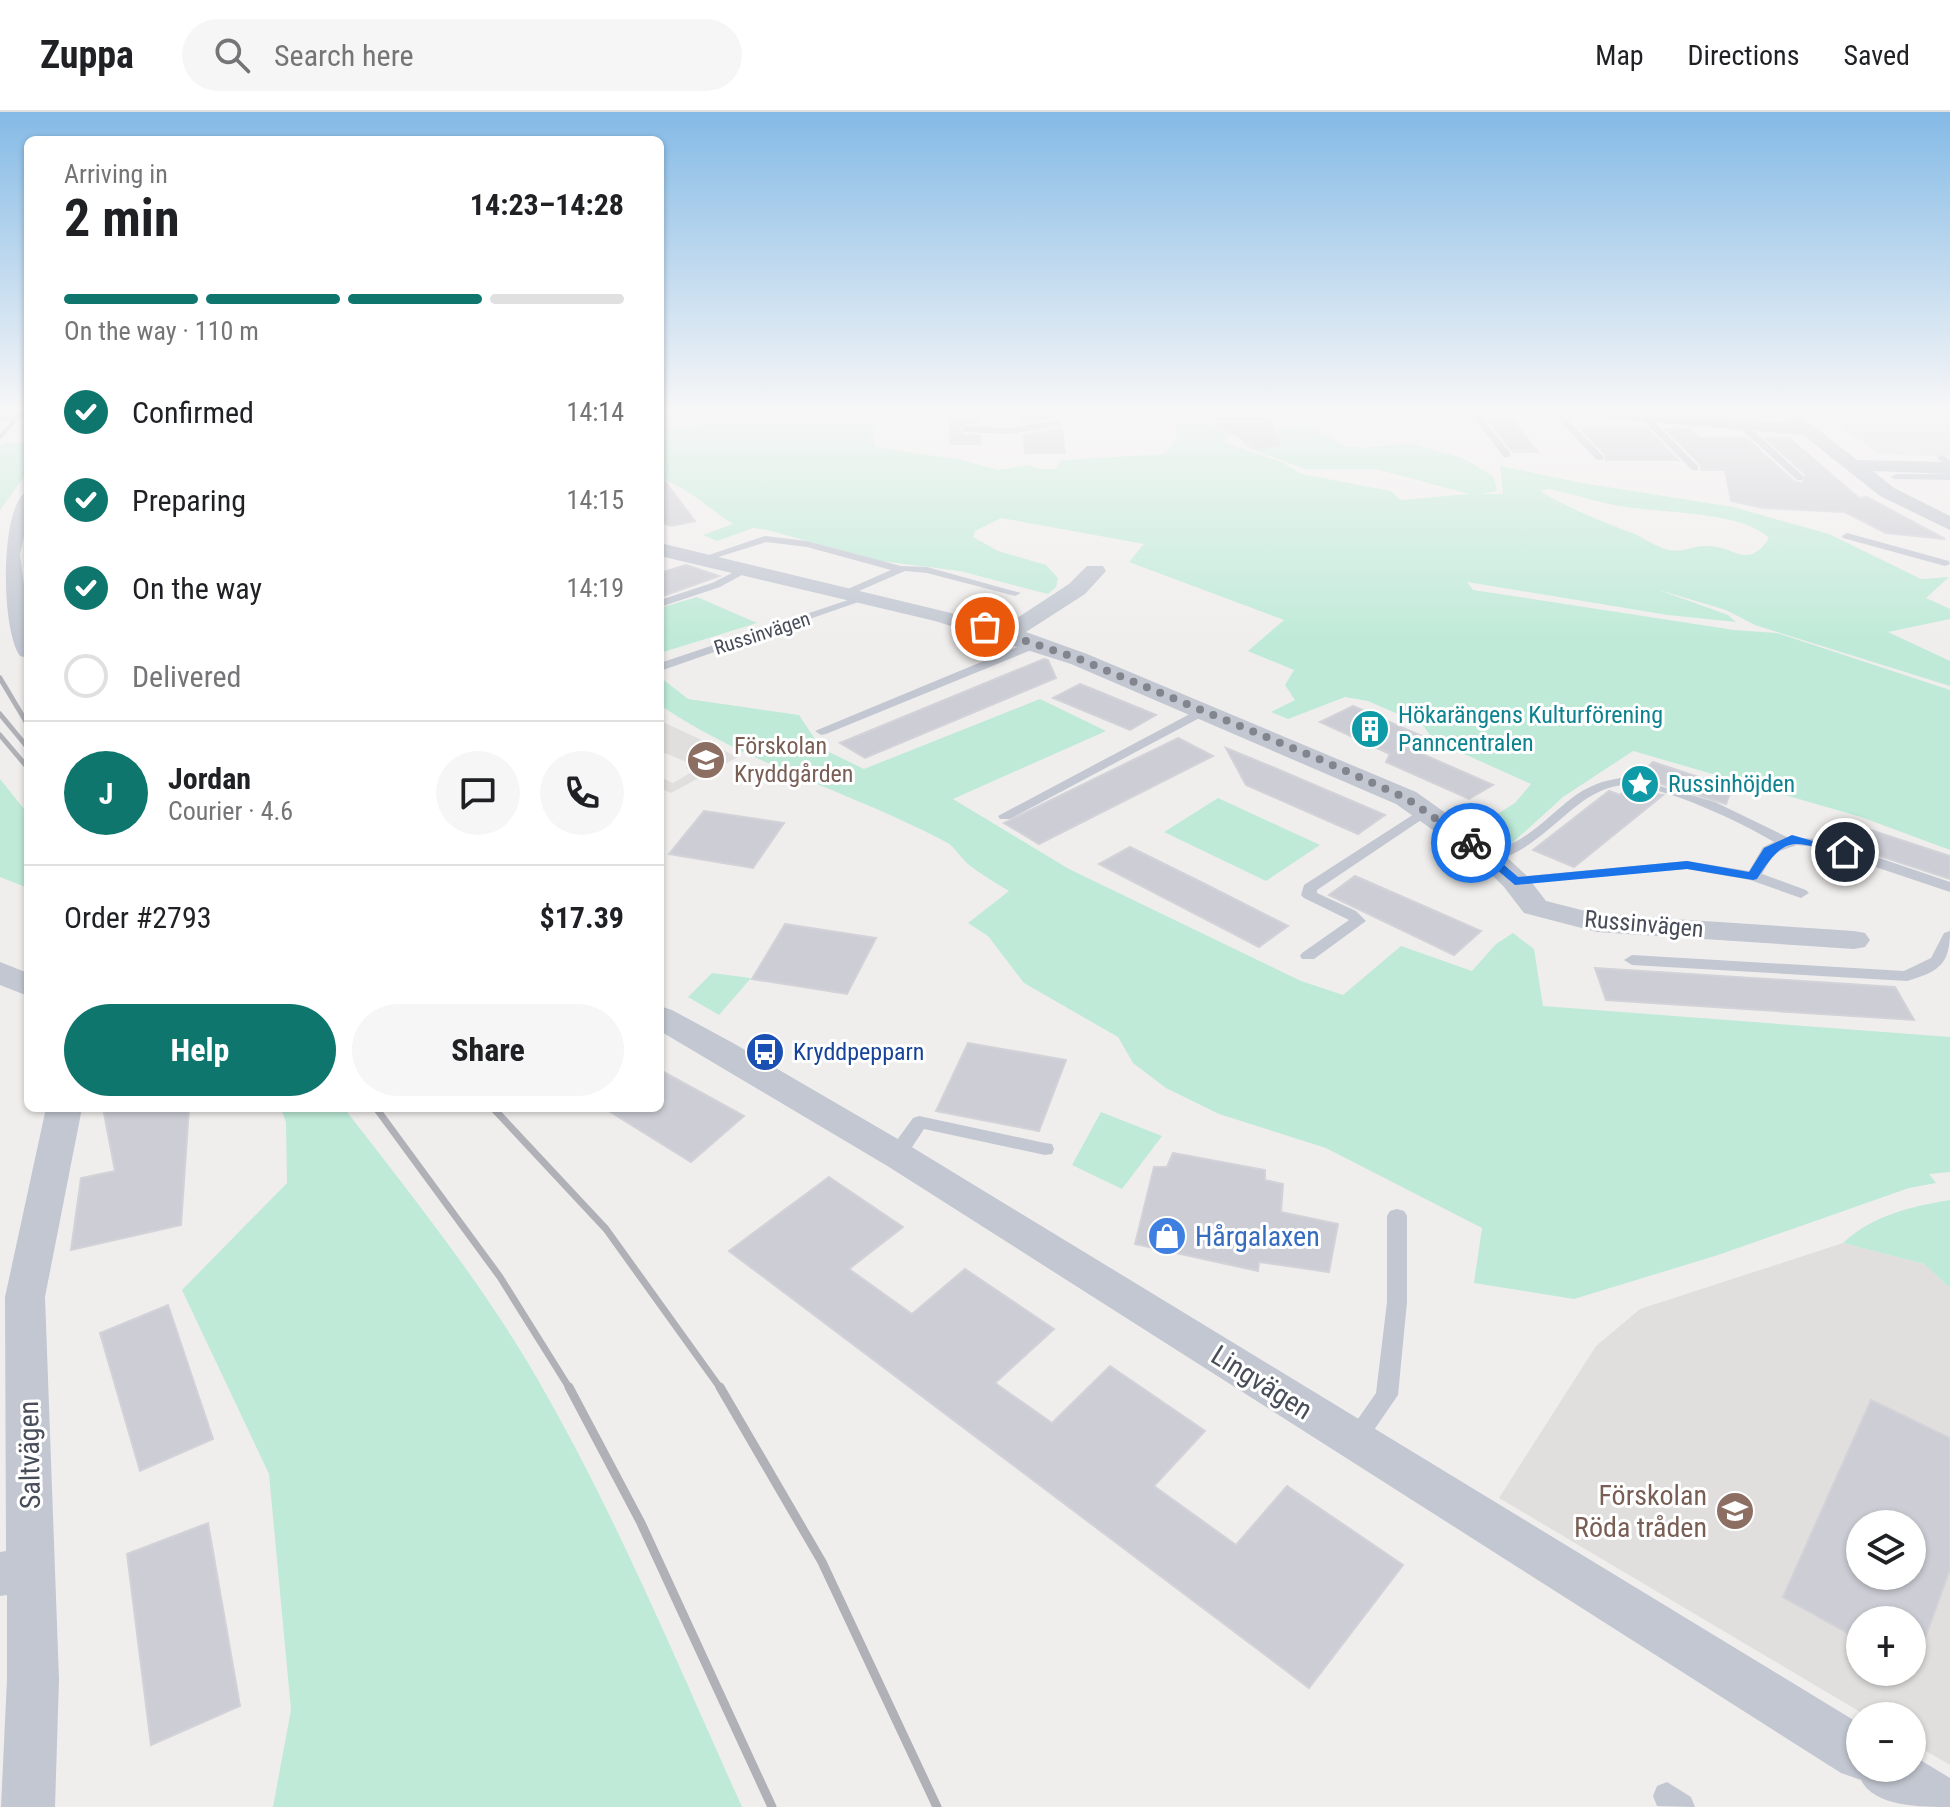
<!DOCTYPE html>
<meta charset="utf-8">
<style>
body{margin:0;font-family:"Roboto Condensed",sans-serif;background:#f6f6f6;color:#202124;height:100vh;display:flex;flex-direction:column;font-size:30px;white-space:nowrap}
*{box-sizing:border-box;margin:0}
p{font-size:26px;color:#757577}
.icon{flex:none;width:44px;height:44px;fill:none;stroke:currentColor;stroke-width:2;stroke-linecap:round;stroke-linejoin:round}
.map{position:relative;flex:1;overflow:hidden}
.details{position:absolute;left:24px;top:24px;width:640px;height:976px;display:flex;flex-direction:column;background:#fff;border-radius:12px;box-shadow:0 2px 6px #0004}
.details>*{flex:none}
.fabs{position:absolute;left:1846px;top:1398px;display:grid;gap:16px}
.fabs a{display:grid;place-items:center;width:80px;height:80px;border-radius:50%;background:#fff;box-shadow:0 2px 6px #0004;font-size:40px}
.pin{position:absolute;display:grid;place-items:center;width:68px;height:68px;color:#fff;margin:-34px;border:4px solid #fff;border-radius:50%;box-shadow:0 2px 8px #0007}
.courier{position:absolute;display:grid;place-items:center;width:80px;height:80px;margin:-40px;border:6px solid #1a73e8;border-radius:50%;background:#fff;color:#222;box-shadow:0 2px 10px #0007}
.overview em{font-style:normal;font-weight:700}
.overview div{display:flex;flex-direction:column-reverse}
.overview{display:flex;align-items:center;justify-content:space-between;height:136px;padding:0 40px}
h1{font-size:52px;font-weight:700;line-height:60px}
.bar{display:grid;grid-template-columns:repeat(4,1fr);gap:12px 8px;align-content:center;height:96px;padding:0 40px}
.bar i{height:10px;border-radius:6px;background:#e0e0e0}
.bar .active{background:#0f766e}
.bar p{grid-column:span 4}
.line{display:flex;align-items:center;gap:20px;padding:0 40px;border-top:2px solid #e0e0e0}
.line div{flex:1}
.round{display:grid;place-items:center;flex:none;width:84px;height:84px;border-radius:42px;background:#f6f6f6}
ol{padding:0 40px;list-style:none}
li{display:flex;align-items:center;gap:24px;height:88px}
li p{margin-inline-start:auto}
li .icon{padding:8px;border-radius:50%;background:#0f766e;color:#fff;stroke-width:4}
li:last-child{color:#757577}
li i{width:44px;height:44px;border:4px solid #e0e0e0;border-radius:50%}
.cta{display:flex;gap:16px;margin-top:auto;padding:16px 40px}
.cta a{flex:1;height:92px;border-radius:48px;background:#0f766e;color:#fff;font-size:32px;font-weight:700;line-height:92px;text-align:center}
.cta a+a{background:#f6f6f6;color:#202124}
header{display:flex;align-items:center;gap:48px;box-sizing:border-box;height:112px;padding:0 40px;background:#fff;border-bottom:2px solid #e0e0e0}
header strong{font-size:38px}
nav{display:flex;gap:44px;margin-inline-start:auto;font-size:28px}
.search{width:560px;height:72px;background:#f6f6f6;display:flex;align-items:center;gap:20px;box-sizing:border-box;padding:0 28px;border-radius:44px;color:#757577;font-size:30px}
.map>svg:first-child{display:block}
.education{fill:#e1dfde;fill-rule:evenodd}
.green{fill:#beead7;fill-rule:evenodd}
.building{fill:#cdced5;stroke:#d2d2d8;stroke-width:2;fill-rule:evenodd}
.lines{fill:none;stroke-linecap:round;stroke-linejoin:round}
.lane{fill:#c2c7d1;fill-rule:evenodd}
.street{fill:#c2c7d1;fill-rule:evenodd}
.secondary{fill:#c1c7d5;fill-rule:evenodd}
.rail-far3{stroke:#b0b1b7;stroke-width:4}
.rail-far2{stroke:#b0b1b7;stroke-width:5}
.rail-far1{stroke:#b0b1b7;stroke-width:7}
.rail{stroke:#b0b1b7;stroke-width:9}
.route{fill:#1a73e8}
.done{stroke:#82858d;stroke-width:8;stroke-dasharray:0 14.4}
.labels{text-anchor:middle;stroke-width:6;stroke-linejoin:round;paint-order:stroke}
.far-street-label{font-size:20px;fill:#474d59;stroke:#fff}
.culture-label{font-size:24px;fill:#0d838f;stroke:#fff;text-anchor:start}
.education-label{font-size:24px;fill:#785e54;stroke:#fff;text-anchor:start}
.street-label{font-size:24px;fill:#474d59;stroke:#fff}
.transit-label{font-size:24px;fill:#164399;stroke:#fff;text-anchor:start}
.near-shop-label{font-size:28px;fill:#366cbe;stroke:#fff;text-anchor:start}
.near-street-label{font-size:28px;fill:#474d59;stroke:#fff}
.near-education-label{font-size:28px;fill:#785e54;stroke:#fff;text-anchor:end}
</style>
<header>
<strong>Zuppa</strong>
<div class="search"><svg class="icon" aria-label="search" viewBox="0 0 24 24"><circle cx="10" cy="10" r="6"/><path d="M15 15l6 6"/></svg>Search here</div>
<nav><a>Map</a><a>Directions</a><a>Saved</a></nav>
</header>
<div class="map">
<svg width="1950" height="1695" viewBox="0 0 1950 1695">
<rect width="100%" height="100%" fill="#f0eeed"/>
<g class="education">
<path d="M1820,297H1950V345L1878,342Z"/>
<path d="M663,610L738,645L671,681L660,676L662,666L673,671L692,660L686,656L689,651L660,639V612Z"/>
<path d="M1843,1131L1924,1152L1950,1176V1653L1912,1631V1604H1867L1499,1386L1596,1234L1640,1197ZM1860,1412H1912V1464H1860ZM1860,1508H1912V1560H1860Z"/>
</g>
<g class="green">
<path d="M766,297H871L868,303L873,308L875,335L962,348L998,358L1027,353L1041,357H1056L1062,348L1165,342L1177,327L1176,316L1181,307C1203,314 1225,313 1248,318L1229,322L1225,331L1282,350L1301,362L1391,379L1401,388L1469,382L1376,357H1305L1248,336L1240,327L1252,320L1313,313L1345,334L1362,336L1409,331L1463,346L1494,365L1497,379L1480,382H1503L1500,354L1582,371L1733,395L1829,422L1921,467L1949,465L1926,486L1950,497V507L1888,520L1950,549V574L1755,513L1726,498L1656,477L1728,503L1736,510L1668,503L1467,470L1473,478L1734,518L1777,521L1950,578V738L1861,705L1633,639L1563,685L1509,734L1501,736L1478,714L1515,691L1531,672L1433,628L1423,613L1368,589L1345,585L1288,607L1271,600L1295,588L1285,573L1294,558L1248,539L1284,508L1129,450L1144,432L1001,406L975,419L973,425L998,439L1046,453L1058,466L1056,475L1048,482L960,459L881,449L767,418L753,416L717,429L703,423L733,412C708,396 687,375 660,366V315H691L719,307L775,302ZM1549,377C1570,381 1589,388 1609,392C1651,402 1740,397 1769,426C1747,460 1734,432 1705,434C1692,434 1683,441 1669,438C1655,435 1642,424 1629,420C1599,408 1567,396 1540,379Z"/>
<path d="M888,297H932L934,311L889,312Z"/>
<path d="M28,330V359L0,398V336L4,331Z"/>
<path d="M697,485L757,511L660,541V496Z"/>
<path d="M660,565L688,587L799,603L821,636L864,657L1040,587L1106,619L953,687L1069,757L1301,869L1343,883L1401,834L1472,859L1496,832L1513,821L1534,837L1543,894L1950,925V1060L1929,1062L1936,1071L1909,1076L1718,1143L1574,1187L1474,1171L1482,1116L1326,1036L1219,1002L1166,976L1133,951L1118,925L1024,871L988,824L968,811L1009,779C995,770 980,762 968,752C960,745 955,735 946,730C852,680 748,653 660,593Z"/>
<path d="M0,667L28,702V776L0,765Z"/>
<path d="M1218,686L1320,733L1266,769L1164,720Z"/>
<path d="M712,861L751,866L719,903L688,885Z"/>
<path d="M281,996H344C411,1083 483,1172 538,1268C617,1405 677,1551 742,1695H273L291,1598L269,1362L182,1178L287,1071L286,1011Z"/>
<path d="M1101,1000L1162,1024L1122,1077L1072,1053Z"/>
<path d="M1950,1088V1176L1924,1152L1843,1131C1871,1104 1912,1094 1950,1088Z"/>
</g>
<g class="building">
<path d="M950,297H978L979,312L965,311L958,317L965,323L980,324L981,332H951Z"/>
<path d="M1023,297H1051L1052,306L1023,311Z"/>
<path d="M1209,297H1264L1281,333L1258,337L1215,311L1261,312L1268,306L1263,301Z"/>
<path d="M1482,301H1507L1538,340H1513Z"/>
<path d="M1062,316L1065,341H1025L1024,323Z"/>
<path d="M1581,317H1647L1678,348H1606L1605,342Z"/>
<path d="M1665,317H1690L1699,326H1746L1795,370L1803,371L1805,362L1765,326H1789L1859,386L1867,385L1945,427L1886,421L1845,400L1763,396L1731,389L1725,358H1702L1700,352Z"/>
<path d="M660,363L695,409L671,414L660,410Z"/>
<path d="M686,453L719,464L660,485V461Z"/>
<path d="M1044,547L1048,548L1056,566L865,646L840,631Z"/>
<path d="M1080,572L1100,580L1156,603L1130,618L1053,586Z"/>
<path d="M1353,594L1422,624L1404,634L1493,673L1469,687L1386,650L1390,642L1320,610Z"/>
<path d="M1178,626L1213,644L1039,732L1004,711Z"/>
<path d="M1226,636L1270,654L1385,703L1358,722L1246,673Z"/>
<path d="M1653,650L1732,676L1726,692L1638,665Z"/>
<path d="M1627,676L1663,683L1574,755L1533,738L1609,679L1620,683Z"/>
<path d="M704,699L784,711L753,756L669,742Z"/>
<path d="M1846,710L1950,744V767L1831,728Z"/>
<path d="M1130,735L1205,772L1288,814L1259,835L1099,752Z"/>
<path d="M1355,764L1394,781L1481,819L1454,843L1329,783Z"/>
<path d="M785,812L876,826L847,882L752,867Z"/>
<path d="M1595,856L1895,875L1914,908L1606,888Z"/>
<path d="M968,931L1066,948L1039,1019L936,999Z"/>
<path d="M660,958L744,1004L691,1050L604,996H660Z"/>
<path d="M103,996H189L181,1113L71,1138L81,1066L115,1059Z"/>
<path d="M1173,1041L1265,1058V1068L1283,1072L1281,1100L1338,1112L1329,1160L1259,1150L1258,1159L1135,1132L1154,1055H1167Z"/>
<path d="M829,1065L903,1115L849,1157L912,1202L965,1157L1054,1217L995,1271L1052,1311L1110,1254L1205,1319L1154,1374L1236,1433L1287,1374L1403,1453L1309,1576L729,1139Z"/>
<path d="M168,1193L213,1327L140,1359L100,1221Z"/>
<path d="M1871,1288L1950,1326V1457L1915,1554H1912V1508H1860V1528L1783,1485ZM1860,1412H1912V1464H1860Z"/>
<path d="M208,1411L240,1594L151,1633L127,1442Z"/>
</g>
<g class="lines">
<g class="lane">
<path d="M1198,297L1215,302L1261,303L1265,306L1261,309L1214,308L1195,302V298Z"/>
<path d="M1467,297H1475L1510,341V345H1504Z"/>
<path d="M1548,297H1557L1603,344V348H1597Z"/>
<path d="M1641,303H1647L1698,354V358H1692L1641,307Z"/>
<path d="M1058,308L1062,311L1061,313L1010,322L965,320L961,317L965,314L1010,316Z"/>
<path d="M1741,313H1747L1803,364V368H1797L1741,317Z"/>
<path d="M1942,343L1950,348V356L1937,346Z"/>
<path d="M1896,362H1950V368L1893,367L1891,365Z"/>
<path d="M1847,421L1949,449L1950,452L1945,454L1843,426L1842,424Z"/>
<path d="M765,424L807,429L901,454L927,455L1021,481L1015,484L927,461L905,459L845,485L841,484V480L891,458L807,435L766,430L699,451L694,448Z"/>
<path d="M740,457L749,459L720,475L660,495V488L712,471Z"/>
<path d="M860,484L870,486L660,559V551Z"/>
<path d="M1037,527L1043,531L1041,534L826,622L821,623L815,619Z"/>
<path d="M1203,595L1207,596V602L1010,707H1000L998,704Z"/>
<path d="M1629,665L1715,690L1787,725L1816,727L1844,734L1950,770V780L1816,735L1797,733L1774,741L1762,762L1806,778L1809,781L1801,786L1750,768L1687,757L1510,772L1508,769L1515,765L1687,749L1749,759L1763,735L1774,730C1739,709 1670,677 1630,673C1613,672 1596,680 1583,689C1552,712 1530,740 1491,750L1484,746C1494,737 1510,734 1522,726C1564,699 1573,670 1629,665Z"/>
<path d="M1425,695L1430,696L1432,699L1430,702L1317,778V781L1356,799L1366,809L1314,847H1302L1300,844L1302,841L1349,808L1304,786L1301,783L1304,773Z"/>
<path d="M1950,819C1950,852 1939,860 1907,869L1632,853L1624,848L1632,843L1904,859L1931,846L1944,821Z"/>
<path d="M919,1004L1045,1031L1052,1032L1054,1037L1052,1042L1045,1043L924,1017L903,1049H889L887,1044L889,1039L913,1006Z"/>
<path d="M1397,1097L1404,1099L1407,1104V1190L1398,1283L1363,1334L1355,1336L1347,1334L1344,1327L1376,1281L1387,1190V1104L1390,1099Z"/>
<path d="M1667,1670L1691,1685L1695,1695L1657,1694L1653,1684L1657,1674Z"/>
</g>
<g class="street">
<path d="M1001,297H1017L1019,301L1010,306L1004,305Z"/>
<path d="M1190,297H1206L1207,300L1198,305L1192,304Z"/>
<path d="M1546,297H1613L1788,311L1782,305L1785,301H1797L1857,348L1950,350V362L1873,359L1894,376L1950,404V418L1880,384L1803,323L1555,302Z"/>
<path d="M28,379V406L20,442L28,504V546L20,544C0,515 0,390 28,379Z"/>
<path d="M660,431L1005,514L1069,472L1087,454H1103L1106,459L1085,482L1026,520L1087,542L1416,680L1501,740L1526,763L1546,789L1597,802L1854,819L1865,821L1870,828L1865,835L1854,837L1597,820L1524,801L1504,775L1481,752L1396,692L1071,552L935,509L660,444Z"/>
<path d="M0,850L28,861V884L0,873Z"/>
<path d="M660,894L672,898L733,931L915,1037L1860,1612V1656H1912V1643L1950,1666V1695C1922,1695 1874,1695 1861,1668L1841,1661L889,1055L660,919Z"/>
<path d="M46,996H82L45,1185L59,1567L55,1695H1L7,1567V1483L0,1484V1440L6,1439L5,1185Z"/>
</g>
<path class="secondary" d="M0,297H28V306L0,309Z"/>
<path class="rail-far3" d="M0,325L25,297"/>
<g class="rail-far2">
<path d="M0,566L28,613"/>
<path d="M0,602L28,636"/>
<path d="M0,623L28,656"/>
</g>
<g class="rail-far1">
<path d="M376,996L500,1165L570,1277"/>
<path d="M493,996L606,1117L721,1277"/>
</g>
<g class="rail">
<path d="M569,1275L641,1411L772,1695"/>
<path d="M720,1275L822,1450L937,1695"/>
</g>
</g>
<linearGradient id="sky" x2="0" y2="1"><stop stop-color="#84bae6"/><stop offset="0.56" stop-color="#f8f7f7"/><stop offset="1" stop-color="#f8f7f7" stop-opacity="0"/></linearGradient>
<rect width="1950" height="534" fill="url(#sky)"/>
<path class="route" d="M1792,723L1851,740L1845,743C1794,731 1788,718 1757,767L1753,768L1687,757L1515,773L1465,731L1475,728L1518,765L1687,749L1749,760L1764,736Z"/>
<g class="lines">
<path class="done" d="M985,515L1079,547L1319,647L1406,686L1471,731"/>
</g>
<defs>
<symbol id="building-disc" viewBox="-11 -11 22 22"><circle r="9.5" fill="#0f9aa8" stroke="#fff"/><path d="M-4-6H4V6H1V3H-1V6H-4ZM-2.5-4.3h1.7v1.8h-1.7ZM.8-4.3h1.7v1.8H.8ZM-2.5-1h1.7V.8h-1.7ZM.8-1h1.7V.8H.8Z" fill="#fff"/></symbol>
<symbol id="school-disc" viewBox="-11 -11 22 22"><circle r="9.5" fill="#8d6e63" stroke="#fff"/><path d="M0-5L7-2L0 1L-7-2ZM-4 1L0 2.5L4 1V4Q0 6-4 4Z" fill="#fff"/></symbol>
<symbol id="sight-disc" viewBox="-11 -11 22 22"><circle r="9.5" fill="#0f9aa8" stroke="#fff"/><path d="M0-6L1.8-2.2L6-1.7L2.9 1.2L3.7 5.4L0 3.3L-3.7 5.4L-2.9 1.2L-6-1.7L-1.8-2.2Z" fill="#fff"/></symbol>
<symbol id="bus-disc" viewBox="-11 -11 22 22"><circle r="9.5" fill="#1a4fb4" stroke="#fff"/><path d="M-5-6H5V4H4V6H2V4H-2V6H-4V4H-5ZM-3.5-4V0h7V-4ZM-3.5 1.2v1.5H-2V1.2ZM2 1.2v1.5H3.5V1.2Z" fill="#fff"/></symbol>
<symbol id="shop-disc" viewBox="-11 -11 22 22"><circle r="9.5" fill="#3f7fe0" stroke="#fff"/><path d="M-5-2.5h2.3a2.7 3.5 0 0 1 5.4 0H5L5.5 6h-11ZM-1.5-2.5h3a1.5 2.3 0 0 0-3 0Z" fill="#fff"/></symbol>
</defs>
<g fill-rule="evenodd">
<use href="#building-disc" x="1348" y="595" width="44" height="44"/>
<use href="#school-disc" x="684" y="626" width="44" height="44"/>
<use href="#sight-disc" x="1618" y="650" width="44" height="44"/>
<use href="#bus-disc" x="743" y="918" width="44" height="44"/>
<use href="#shop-disc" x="1145" y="1102" width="44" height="44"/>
<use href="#school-disc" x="1713" y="1377" width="44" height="44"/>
</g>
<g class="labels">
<g class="far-street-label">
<text transform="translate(762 521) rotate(-18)" y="7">Russinvägen</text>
</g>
<g class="culture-label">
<text x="1398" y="611">Hökarängens Kulturförening<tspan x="1398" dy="28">Panncentralen</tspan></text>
<text x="1668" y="680">Russinhöjden</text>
</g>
<g class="education-label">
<text x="734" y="642">Förskolan<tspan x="734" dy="28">Kryddgården</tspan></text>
</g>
<g class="street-label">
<text transform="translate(1644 812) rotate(5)" y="8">Russinvägen</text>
</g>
<g class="transit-label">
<text x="793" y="948">Kryddpepparn</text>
</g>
<g class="near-shop-label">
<text x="1195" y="1134">Hårgalaxen</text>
</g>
<g class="near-street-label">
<text transform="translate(1262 1270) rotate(32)" y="10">Lingvägen</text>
<text transform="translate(29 1343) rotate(-91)" y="10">Saltvägen</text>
</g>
<g class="near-education-label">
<text x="1707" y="1393">Förskolan<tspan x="1707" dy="32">Röda tråden</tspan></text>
</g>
</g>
</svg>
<div class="fabs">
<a><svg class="icon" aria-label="layers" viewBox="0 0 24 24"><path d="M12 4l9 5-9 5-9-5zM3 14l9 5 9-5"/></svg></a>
<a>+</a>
<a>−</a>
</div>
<div class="pin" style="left:985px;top:515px;background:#ea580c"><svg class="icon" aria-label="bag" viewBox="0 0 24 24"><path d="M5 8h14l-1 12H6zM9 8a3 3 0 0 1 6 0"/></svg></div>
<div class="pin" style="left:1845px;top:740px;background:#1f2937"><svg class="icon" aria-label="home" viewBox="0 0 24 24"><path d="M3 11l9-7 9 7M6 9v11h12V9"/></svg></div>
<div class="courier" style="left:1471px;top:731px"><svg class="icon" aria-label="bike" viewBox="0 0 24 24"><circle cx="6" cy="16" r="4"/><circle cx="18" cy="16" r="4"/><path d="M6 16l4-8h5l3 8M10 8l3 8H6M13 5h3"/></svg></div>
<section class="details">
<div class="overview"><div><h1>2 min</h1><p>Arriving in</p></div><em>14:23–14:28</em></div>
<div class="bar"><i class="active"></i><i class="active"></i><i class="active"></i><i></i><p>On the way · 110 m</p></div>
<ol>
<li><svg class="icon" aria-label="check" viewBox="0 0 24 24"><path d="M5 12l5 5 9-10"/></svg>Confirmed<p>14:14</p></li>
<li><svg class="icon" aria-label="check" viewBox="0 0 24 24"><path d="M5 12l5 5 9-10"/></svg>Preparing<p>14:15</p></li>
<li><svg class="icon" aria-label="check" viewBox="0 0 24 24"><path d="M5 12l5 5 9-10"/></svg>On the way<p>14:19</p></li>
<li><i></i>Delivered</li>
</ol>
<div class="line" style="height:144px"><b class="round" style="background:#0f766e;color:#fff">J</b><div><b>Jordan</b><p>Courier · 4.6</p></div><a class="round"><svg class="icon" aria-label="chat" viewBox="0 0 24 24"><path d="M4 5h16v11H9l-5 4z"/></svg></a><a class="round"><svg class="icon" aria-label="phone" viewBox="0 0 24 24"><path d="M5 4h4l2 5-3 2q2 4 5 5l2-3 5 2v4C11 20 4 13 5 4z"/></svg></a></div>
<div class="line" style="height:104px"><div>Order #2793</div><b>$17.39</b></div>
<div class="cta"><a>Help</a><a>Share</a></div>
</section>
</div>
